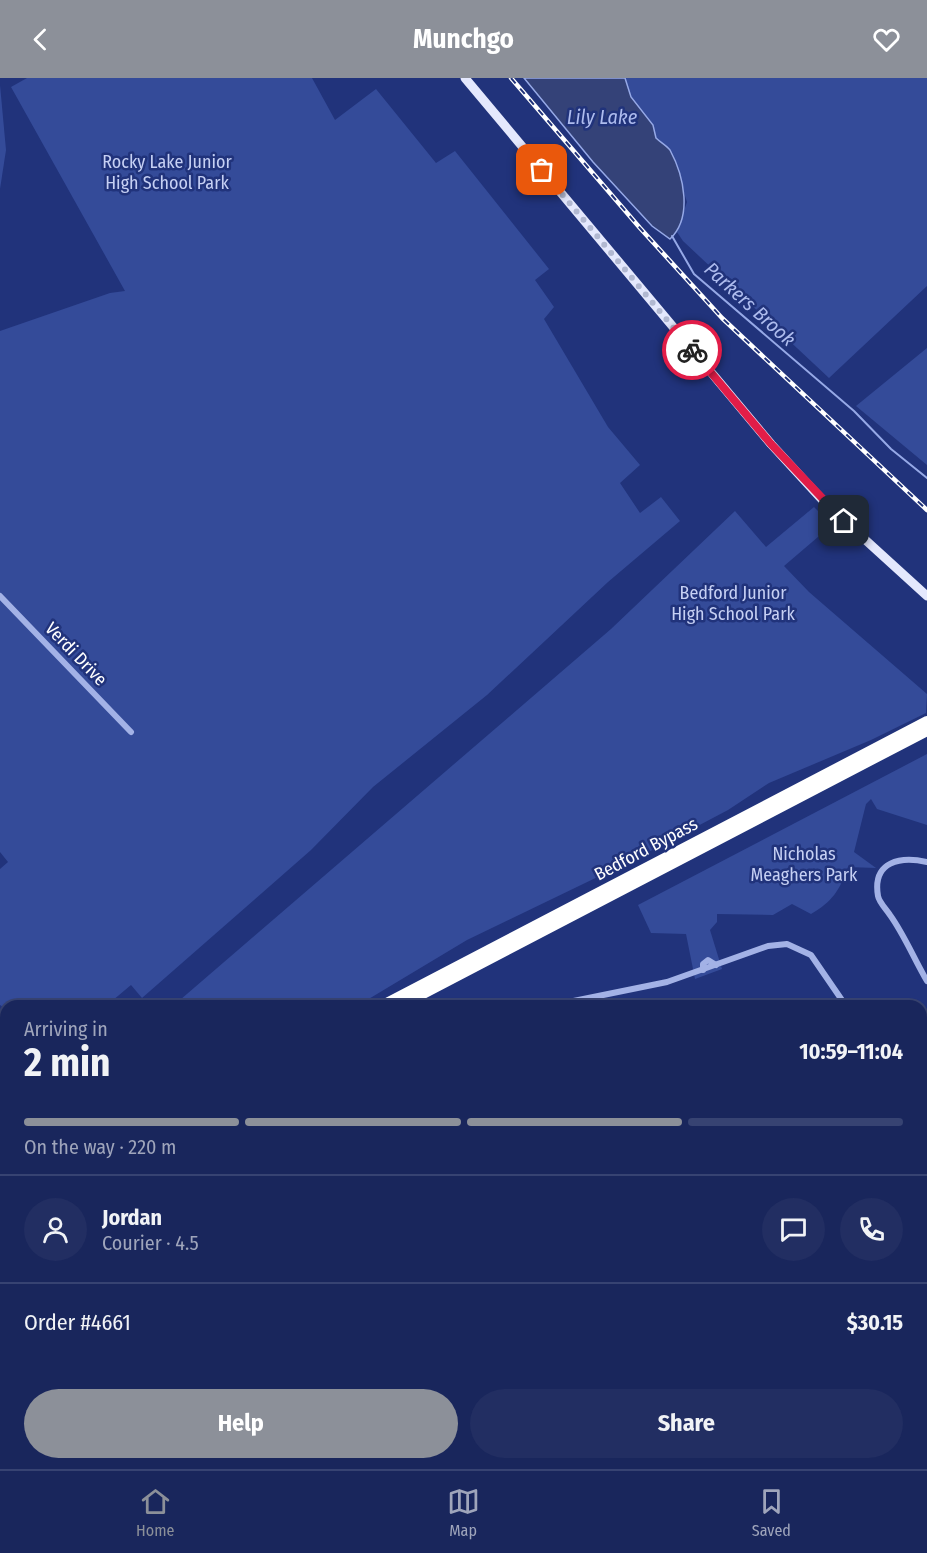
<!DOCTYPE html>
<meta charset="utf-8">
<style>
body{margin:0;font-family:"Fira Sans Condensed",sans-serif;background:#222e62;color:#f1f3f6;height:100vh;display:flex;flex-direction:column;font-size:22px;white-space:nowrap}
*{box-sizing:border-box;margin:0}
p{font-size:20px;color:#9fa5bb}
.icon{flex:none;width:33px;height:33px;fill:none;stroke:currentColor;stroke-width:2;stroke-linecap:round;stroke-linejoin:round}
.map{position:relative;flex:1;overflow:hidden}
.details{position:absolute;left:0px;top:922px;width:927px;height:470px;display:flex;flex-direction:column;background:#19265c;border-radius:18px 18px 0 0;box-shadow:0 2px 4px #0004,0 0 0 2px #374372}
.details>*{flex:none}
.pin{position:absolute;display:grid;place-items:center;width:51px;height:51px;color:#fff;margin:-26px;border-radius:12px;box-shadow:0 3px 9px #0006}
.courier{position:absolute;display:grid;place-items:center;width:60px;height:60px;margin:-30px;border:4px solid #e11d48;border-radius:50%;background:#fff;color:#222;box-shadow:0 2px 8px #0007}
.headline em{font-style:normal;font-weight:700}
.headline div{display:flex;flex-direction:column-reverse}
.headline{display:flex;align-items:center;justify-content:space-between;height:102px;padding:0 24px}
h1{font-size:39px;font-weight:700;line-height:45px}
.bar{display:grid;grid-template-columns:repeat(4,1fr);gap:9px 6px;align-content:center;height:72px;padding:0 24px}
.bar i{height:8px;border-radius:4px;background:#374372}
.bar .on{background:#8c9099}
.bar p{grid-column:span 4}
.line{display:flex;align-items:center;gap:15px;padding:0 24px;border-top:2px solid #374372}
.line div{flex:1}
.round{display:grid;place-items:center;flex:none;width:63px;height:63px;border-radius:32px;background:#222e62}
.button{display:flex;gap:12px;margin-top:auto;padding:12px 24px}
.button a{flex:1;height:69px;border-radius:36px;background:#8c9099;color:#fff;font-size:24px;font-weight:700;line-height:69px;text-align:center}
.button a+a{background:#222e62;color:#f1f3f6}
header{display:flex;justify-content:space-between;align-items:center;height:78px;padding:0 24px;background:#8c9099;color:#fff;font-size:27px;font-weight:700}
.menu{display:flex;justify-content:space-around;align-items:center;height:84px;border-top:2px solid #374372;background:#19265c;font-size:16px;color:#9fa5bb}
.menu a{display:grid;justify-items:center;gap:3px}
.menu .on{color:#8c9099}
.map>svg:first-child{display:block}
.green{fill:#344b99}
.water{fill:#344278;stroke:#96a9e7;stroke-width:1.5}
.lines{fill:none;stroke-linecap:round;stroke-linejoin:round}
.stream{stroke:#96a9e7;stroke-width:2}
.street{stroke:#a3b2e6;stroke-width:6}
.primary{stroke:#e4e8fd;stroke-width:9}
.highway{stroke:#fff;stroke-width:10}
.rail-casing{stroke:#fff;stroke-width:4.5}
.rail{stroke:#21337b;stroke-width:2;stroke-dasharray:7;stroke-linecap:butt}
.done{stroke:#b1b8d1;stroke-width:6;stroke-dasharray:0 10.8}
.route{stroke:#e11d48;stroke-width:8}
.labels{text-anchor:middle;stroke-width:5;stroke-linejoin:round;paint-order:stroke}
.park-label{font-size:18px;fill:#c6d0f4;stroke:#21337b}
.street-label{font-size:18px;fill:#fff;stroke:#21337b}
.water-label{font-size:20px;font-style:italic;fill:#aebcee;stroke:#21337b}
</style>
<header><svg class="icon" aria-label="back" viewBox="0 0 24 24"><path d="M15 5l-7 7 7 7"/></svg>Munchgo<svg class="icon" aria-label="heart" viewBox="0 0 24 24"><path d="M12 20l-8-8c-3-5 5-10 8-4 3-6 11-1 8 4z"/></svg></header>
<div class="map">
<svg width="927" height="1391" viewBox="0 0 927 1391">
<rect width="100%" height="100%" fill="#21337b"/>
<g class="green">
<path d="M27,0H312L335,42L376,11L436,85L455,73L549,191L535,202L554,229L544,241L608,349L640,387L620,405L640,435L661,419L680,443L608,504L487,617L373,709L311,772L142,920L131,907L106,928H6V931L0,927V791L8,784L0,774V253L110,215L125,213L11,9Z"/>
<path d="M625,0H927V208L829,300L683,163L677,154L687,124L670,71L656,60L653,47L631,19Z"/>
<path d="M0,7L6,72L0,111Z"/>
<path d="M927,270V387L856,328Z"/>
<path d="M814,429L832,447L784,488L809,514L927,616L926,635L871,662L769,705L728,732L639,779L467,862L357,928H173L611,551L735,433L766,469Z"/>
<path d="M927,676V747L877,731L871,721L866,726L854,774L876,790L848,789C840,812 832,824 811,836L792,826L773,837L717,836V844L710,852L722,891L695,901L686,856L651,855L638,827Z"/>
<path d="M0,954L6,961V1040L0,1045Z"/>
<path d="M6,1088V1223L0,1230V1093Z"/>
<path d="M3,1323L6,1324V1386H51V1391H0V1326Z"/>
</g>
<path class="water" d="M524,0H625L631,19L653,47L656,60C660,64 667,68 670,72C684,98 693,139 670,161L652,148L593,84Z"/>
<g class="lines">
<path class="stream" d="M672,158L694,196L854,333L891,371L927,400"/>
<g class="street">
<path d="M0,518L131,654"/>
<path d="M927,784C901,778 872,783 878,818C879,824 886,831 890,837C905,858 914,881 927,903"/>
<path d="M703,892V886L708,882L716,887"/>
<path d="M549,928L667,904L768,868L787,866L811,877L846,928"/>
<path d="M834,928L843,924"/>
<path d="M921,1054L927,1059"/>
<path d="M921,1189L927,1190"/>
</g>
<g class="primary">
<path d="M465,0L771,366L827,427L927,518"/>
<path d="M921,1341L927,1340"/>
<path d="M705,1391L725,1386"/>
</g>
<g class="highway">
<path d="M381,928L927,643"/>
<path d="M400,928L927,653"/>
<path d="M0,1254L6,1247"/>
<path d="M0,1266L6,1259"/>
<path d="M0,1275L6,1279"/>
<path d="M0,1291L6,1295"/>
<path d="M75,1386L76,1391"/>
<path d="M162,1386L170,1391"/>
<path d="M186,1386L194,1391"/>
<path d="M380,1386L382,1391"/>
<path d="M407,1386L412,1391"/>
<path d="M247,1391L248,1386"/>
</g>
<defs>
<path id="rail" d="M511,0L640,150L722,240L927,432"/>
</defs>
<use href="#rail" class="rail-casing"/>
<use href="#rail" class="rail"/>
</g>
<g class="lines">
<path class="done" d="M542,92L692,272"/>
<path class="route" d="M692,272L771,366L844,443"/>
</g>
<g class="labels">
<g class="park-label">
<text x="167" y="90">Rocky Lake Junior<tspan x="167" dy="21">High School Park</tspan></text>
<text x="733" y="521">Bedford Junior<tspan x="733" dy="21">High School Park</tspan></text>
<text x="804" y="782">Nicholas<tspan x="804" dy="21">Meaghers Park</tspan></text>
</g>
<g class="street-label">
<text transform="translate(76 576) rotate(46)" y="6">Verdi Drive</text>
<text transform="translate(646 771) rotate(-28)" y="6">Bedford Bypass</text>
</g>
<g class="water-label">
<text x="602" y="46">Lily Lake</text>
<text transform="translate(750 226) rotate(42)" y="7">Parkers Brook</text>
</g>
</g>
</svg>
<div class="pin" style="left:542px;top:92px;background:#ea580c"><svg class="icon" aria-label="bag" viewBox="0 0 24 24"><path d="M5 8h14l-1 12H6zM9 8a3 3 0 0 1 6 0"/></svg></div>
<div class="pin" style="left:844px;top:443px;background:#1f2937"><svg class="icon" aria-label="home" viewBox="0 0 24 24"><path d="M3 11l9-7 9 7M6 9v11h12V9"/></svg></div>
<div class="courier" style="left:692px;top:272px"><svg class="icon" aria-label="bike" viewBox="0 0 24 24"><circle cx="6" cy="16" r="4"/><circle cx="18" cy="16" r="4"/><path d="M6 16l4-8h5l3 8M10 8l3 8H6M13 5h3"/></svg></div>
<section class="details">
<div class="headline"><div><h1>2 min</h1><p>Arriving in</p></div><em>10:59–11:04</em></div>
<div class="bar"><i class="on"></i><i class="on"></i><i class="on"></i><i></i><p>On the way · 220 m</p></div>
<div class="line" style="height:108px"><a class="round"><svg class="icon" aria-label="person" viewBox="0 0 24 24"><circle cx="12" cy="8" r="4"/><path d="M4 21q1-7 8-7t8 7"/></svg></a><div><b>Jordan</b><p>Courier · 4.5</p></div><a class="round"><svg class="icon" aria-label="chat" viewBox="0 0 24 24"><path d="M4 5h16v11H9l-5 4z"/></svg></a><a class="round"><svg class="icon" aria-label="phone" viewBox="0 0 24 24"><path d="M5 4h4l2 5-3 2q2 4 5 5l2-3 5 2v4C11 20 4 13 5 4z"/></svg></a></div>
<div class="line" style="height:78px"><div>Order #4661</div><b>$30.15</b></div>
<div class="button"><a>Help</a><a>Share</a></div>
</section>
</div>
<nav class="menu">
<a class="on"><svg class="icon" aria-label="home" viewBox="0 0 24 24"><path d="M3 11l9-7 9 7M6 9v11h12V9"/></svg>Home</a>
<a><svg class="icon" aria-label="map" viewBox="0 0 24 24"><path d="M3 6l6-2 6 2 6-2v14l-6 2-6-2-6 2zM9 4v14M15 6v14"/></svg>Map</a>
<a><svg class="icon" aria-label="saved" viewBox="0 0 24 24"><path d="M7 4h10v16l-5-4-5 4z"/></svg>Saved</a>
</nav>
